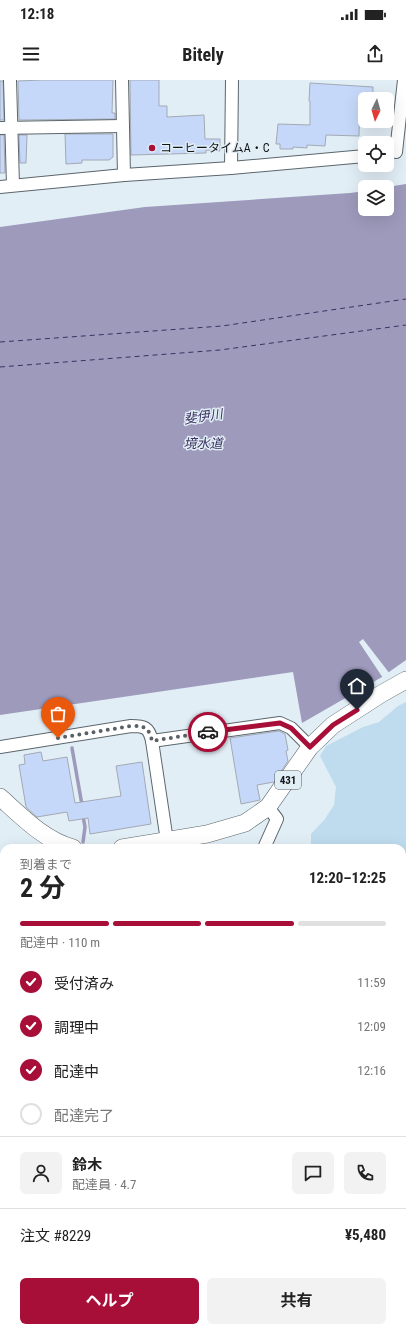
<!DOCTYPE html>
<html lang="ja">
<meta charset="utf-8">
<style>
body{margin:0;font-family:"Roboto Condensed","Noto Sans JP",sans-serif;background:#f2f2f2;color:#222;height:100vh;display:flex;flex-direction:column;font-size:15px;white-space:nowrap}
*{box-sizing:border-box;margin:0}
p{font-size:13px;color:#767676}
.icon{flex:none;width:22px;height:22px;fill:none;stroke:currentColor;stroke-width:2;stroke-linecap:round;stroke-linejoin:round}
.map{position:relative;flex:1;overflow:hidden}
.sheet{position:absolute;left:0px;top:764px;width:406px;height:488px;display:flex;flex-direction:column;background:#fff;border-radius:12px 12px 0 0;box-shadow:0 4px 16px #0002}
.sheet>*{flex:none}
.needle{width:26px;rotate:185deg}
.controls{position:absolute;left:358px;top:12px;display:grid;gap:8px}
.controls a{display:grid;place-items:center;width:36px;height:36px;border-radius:6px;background:#fff;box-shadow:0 4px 16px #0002;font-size:20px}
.pin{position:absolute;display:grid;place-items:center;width:34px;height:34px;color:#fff;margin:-41px -17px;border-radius:50% 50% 50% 0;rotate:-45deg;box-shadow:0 0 4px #0007}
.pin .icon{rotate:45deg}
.courier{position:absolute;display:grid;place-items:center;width:40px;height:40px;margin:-20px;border:3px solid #a70e38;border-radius:50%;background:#fff;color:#222;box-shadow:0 1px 5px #0007}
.head em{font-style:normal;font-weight:700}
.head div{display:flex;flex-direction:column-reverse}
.head{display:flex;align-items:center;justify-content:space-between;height:68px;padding:0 20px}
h1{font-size:26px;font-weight:700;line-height:30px}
.bar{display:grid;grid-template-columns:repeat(4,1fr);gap:6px 4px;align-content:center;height:48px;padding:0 20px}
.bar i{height:5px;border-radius:3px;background:#e0e0e0}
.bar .selected{background:#a70e38}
.bar p{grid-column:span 4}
.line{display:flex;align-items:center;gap:10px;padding:0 20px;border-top:1px solid #e0e0e0}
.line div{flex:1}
.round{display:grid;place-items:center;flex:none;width:42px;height:42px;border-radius:6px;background:#f2f2f2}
ol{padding:0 20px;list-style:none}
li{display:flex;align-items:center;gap:12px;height:44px}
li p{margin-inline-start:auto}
li .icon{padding:4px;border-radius:50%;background:#a70e38;color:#fff;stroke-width:4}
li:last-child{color:#767676}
li i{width:22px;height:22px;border:2px solid #e0e0e0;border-radius:50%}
.cta{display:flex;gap:8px;margin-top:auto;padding:8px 20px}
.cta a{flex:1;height:46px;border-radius:6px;background:#a70e38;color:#fff;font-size:16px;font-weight:700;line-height:46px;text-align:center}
.cta a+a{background:#f2f2f2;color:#222}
.status{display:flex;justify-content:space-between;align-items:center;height:28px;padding:0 20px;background:#fff;direction:ltr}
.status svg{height:11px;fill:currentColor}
header{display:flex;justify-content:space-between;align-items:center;height:52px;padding:0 20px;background:#fff;font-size:18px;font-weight:700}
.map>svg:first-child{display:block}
.green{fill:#bedcee}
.water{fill:#9e9abc}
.pier{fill:#e2eef6}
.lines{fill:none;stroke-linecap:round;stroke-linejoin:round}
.stream{stroke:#9e9abc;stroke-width:3.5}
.ferry{stroke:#3b3160;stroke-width:1;stroke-dasharray:5 4;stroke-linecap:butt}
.building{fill:#c6d8f9;stroke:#a3a9b4}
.minor-casing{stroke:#5b666c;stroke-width:14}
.highway-casing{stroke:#5b666c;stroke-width:18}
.minor{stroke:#fff;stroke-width:12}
.highway{stroke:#fff;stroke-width:17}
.done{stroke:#5a6166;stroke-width:4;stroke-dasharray:0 7.2}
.route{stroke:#a70e38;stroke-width:5}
.poi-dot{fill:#a70e38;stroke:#e2eef6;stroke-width:1.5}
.labels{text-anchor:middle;stroke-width:3;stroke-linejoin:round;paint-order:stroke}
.shield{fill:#e2eef6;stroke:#50565b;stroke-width:1}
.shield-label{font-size:11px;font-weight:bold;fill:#111518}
.poi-label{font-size:12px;fill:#111518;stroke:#e2eef6;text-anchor:start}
.water-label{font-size:13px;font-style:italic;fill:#3b3160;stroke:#e2eef6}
</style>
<div class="status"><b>12:18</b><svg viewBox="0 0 49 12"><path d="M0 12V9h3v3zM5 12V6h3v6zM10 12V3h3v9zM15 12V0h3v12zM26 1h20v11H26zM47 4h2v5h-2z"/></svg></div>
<header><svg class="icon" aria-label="menu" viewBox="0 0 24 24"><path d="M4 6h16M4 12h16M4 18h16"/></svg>Bitely<svg class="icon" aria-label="share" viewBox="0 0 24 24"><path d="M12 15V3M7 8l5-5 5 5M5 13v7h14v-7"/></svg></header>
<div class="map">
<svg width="406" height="1252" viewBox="0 0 406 1252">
<rect width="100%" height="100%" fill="#e2eef6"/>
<g class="green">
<path d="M406,622V1252H259L257,1248H402V768H311V754L325,739L334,725L336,707L320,676L326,666L363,647L379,642L398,626Z"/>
<path d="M9,1248H111L110,1252H8Z"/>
</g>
<path class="water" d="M406,104V580L382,597L302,643L293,592L0,635V147L145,127L350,113L365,111V129H387V107Z"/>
<path class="pier" d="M363,559L390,594L383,598L359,562Z"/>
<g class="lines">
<g class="stream">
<path d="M72,668L82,725"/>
<path d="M83,762L85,747L83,736"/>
<path d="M0,978L4,966"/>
<path d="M183,1248L185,1252"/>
</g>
<g class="ferry">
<path d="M0,262L222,246L406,219"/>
<path d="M0,287L220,270L406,245"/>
</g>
</g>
<g class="building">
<path d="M41,0H113L112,33H115V39L19,40L18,1Z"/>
<path d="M130,0H159V26H167V37L204,35L205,59H220V71L206,70V73L131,75Z"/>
<path d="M0,1H3L4,40H0Z"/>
<path d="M310,3L373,7V18H360L359,56L326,55L325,66L307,65V68L293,67V69H280V64H276L278,44L310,45V21H309Z"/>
<path d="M65,54H113V77L109,80H82V83L66,84Z"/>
<path d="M0,55H4L5,93H0Z"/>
<path d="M19,55H27L26,83H20Z"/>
<path d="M279,651L285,654L288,670L286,671L288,681L274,702L257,705L260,720L241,724L230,658Z"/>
<path d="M41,672L43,681L67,677L75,723L121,716L116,686L142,682L151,744L90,754L88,738L69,741L67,732L37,737L26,727L19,685L25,684L24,675Z"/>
</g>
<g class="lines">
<defs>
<g id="minor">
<path d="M10,0L13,105"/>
<path d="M0,48L123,46"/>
<path d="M396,72L404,0"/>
<path d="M231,88L232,0"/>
<path d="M124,95L231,88L365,76"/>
<path d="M0,107L124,95L122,0"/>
<path d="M152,661L280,643L291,648L310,667"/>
<path d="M0,667L131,646C144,646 149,647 152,661L167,761"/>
<path d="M264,768L277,739L268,727"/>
<path d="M0,825L4,829"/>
<path d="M0,948L4,938"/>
<path d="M0,1021L4,1022"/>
<path d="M2,1252L4,1242"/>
<path d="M76,1252L77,1248"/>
</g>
<g id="highway">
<path d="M0,717C22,737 44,760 73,768"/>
<path d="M122,768L207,754L245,743L268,727L310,667L333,645L381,614L406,600"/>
<path d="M139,1252L140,1248"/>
</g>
</defs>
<use href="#minor" class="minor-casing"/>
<use href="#highway" class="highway-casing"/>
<use href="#minor" class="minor"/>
<use href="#highway" class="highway"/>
</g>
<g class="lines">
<path class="done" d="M58,658L131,646C144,646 149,647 152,661L208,652"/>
<path class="route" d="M208,652L280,643L291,648L310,667L333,645L357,630"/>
</g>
<circle class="poi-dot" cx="152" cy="68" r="4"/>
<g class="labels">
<rect class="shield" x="275" y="691" width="26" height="18" rx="3"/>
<g class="shield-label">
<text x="288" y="704">431</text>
</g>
<g class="poi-label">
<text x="160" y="72">コーヒータイムA・C</text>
</g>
<g class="water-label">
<text transform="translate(203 336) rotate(-8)" y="5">斐伊川</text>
<text x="203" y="368">境水道</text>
</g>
</g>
</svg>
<div class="controls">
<a><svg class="needle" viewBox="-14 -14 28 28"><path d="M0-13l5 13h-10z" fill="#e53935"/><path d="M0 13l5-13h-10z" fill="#767676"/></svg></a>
<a><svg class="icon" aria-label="locate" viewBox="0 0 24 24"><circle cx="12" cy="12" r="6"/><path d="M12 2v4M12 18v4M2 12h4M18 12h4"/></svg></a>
<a><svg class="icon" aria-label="layers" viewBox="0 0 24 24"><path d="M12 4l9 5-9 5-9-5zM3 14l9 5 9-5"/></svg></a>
</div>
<div class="pin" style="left:58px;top:658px;background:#ea580c"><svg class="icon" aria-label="bag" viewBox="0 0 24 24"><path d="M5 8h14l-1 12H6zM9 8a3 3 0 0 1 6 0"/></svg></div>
<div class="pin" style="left:357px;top:630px;background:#1f2937"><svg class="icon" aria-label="home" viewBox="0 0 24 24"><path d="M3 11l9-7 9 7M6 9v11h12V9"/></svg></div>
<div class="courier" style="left:208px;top:652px"><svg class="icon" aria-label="car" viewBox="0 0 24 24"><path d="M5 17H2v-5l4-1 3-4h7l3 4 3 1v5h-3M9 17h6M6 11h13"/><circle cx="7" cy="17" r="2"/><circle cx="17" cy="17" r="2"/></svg></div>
<section class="sheet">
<div class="head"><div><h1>2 分</h1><p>到着まで</p></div><em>12:20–12:25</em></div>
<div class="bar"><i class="selected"></i><i class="selected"></i><i class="selected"></i><i></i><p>配達中 · 110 m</p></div>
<ol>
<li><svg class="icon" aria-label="check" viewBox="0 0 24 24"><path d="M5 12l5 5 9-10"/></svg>受付済み<p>11:59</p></li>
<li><svg class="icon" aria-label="check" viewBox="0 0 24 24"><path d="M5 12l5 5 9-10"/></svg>調理中<p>12:09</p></li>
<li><svg class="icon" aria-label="check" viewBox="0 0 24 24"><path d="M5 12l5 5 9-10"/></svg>配達中<p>12:16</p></li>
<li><i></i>配達完了</li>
</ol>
<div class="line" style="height:72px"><a class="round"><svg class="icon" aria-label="person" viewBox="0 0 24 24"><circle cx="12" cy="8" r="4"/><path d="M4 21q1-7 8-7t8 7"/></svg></a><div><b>鈴木</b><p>配達員 · 4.7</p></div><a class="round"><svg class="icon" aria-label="chat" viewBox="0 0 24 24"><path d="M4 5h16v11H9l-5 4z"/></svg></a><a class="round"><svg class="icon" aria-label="phone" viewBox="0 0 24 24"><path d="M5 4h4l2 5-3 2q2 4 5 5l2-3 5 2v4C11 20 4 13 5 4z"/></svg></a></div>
<div class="line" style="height:52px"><div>注文 #8229</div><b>¥5,480</b></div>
<div class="cta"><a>ヘルプ</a><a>共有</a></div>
</section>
</div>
